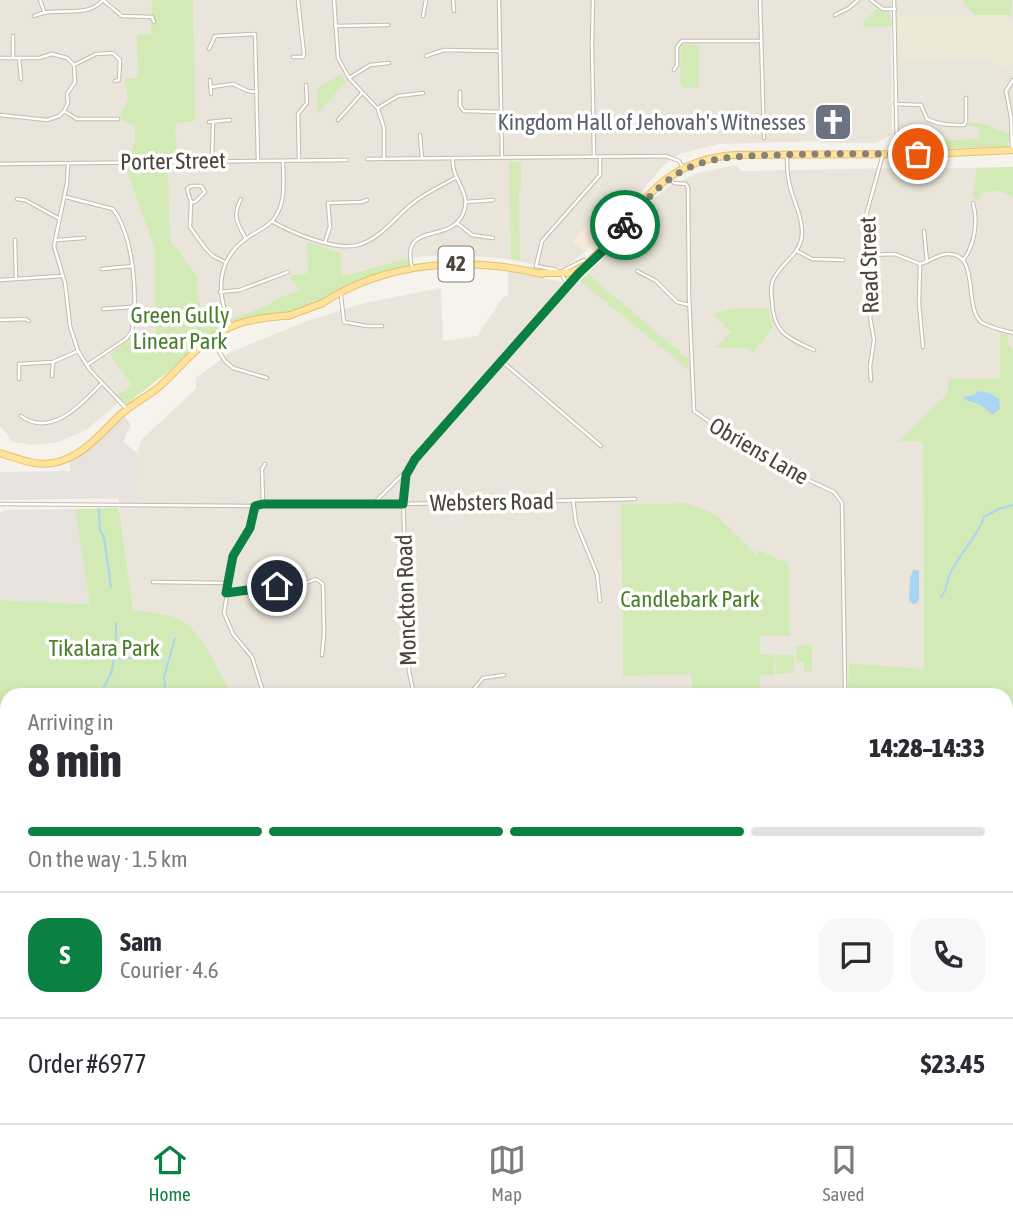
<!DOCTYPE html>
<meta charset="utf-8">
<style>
body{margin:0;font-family:"Asap Condensed",sans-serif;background:#f7f7f7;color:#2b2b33;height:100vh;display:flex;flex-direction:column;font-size:26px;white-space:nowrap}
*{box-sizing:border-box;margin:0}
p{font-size:23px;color:#7c7c81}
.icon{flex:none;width:38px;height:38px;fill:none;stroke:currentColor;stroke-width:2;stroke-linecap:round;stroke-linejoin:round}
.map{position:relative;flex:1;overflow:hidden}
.sheet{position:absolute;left:0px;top:688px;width:1013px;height:436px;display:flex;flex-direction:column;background:#fff;border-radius:21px 21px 0 0;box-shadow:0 4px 10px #0003}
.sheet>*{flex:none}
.pin{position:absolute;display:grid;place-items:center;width:60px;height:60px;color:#fff;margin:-30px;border:4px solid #fff;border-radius:50%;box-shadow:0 2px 7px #0007}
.courier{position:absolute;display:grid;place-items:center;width:70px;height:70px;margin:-35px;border:5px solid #0b8043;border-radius:50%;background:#fff;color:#222;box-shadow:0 2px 9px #0007}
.headline em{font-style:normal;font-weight:800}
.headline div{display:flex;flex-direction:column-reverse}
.headline{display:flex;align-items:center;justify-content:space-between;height:119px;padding:0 28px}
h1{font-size:46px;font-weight:800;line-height:52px}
.bar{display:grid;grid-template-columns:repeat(4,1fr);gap:10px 7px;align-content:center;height:84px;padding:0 28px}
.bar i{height:9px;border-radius:5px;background:#e1e1e2}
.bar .current{background:#0b8043}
.bar p{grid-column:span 4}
.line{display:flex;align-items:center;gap:18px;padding:0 28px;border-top:2px solid #e1e1e2}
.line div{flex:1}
.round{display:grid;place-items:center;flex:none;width:74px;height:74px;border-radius:21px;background:#f7f7f7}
.menu{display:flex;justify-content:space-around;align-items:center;height:98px;border-top:2px solid #e1e1e2;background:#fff;font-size:19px;color:#7c7c81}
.menu a{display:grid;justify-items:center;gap:4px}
.menu .current{color:#0b8043}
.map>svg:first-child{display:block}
.residential{fill:#eae5da}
.commercial{fill:#f7ead8}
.industrial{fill:#e6e2dd}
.education{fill:#efe8d6}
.green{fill:#d2eab5}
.water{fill:#a9d4f2}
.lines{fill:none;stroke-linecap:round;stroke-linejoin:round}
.stream{stroke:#a9d4f2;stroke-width:2}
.street-casing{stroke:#c2bbae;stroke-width:4.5}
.primary-casing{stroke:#e6c16a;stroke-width:8}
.street{stroke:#fff;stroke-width:2.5}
.primary{stroke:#ffe39c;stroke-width:6}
.done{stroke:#878178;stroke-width:7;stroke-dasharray:0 12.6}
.route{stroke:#0b8043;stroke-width:9}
.labels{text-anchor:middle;stroke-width:7;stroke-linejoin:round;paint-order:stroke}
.shield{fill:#fff;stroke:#817c74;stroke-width:2}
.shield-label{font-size:21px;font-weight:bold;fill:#4b4439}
.worship-label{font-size:23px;fill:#5b616d;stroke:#fff;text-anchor:end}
.street-label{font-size:23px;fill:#4b4439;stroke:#fff}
.park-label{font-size:23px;fill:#4a7f2a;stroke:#fff}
</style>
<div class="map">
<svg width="1013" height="1123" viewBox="0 0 1013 1123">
<rect width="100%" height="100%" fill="#f6f3ec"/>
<g class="residential">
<path d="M0,0H891L892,134L876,143H821V141L718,144L680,154L666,163L606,231L593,219L573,242L586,251L566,267H546L508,259L450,254L408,258L341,276L271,301L272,304L226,321L224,316L156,342L132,386L117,396L122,400L86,430L59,442L32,445L13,442L0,426Z"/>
<path d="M896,0H1013V141H899Z"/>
<path d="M894,157H912L915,169L1013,167V350L1008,343L1000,379L948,380L947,394L899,440L923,442L924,669L849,663V694L760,695L758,556L714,513L687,503L621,505L623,675L691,674L692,695H232L160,614L133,611L118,497H135L136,458L141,440L196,389V378L229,353L304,322L364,303L441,288L443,341L477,336L503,297L508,296V271L562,282L580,281L640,222L649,203L669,186L701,172L737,165L740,171L894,168Z"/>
<path d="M1013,1001V1123H709V1117L1006,1116V1023Z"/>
<path d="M307,1116L403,1117L408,1123H307Z"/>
</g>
<path class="commercial" d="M592,219L606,231L586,251L573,242Z"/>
<g class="industrial">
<path d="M124,415L131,425L123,442L137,453L135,498L0,500V472L70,471V462L93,446Z"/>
<path d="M75,509L91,604L0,600V513L4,510Z"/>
</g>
<path class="education" d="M1008,15L1010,22H1013V64L1001,67L991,60L899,61L898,16Z"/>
<g class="green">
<path d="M152,0H193L195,121L176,123C174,135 178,145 176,157H129L135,141V127L122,120L120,115L128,99L124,78H138L137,35L151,34Z"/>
<path d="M962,0H1012L1011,15H974Z"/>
<path d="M876,9L890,13L892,26L864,27L862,24Z"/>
<path d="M681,45H699V88H683L680,83Z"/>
<path d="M341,74L346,82L318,113L317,88Z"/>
<path d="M968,123H980L1010,134L1008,147L899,149V141L979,139V127L967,126Z"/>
<path d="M509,162H521V190L519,191L520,261L511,259Z"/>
<path d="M125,166H168L170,240L199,279L196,289L205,324L224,316L227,323L224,327L127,404L116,396L132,385L110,355L135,335L156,342L154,246Z"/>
<path d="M1013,167V197L999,191L984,192L978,200L973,197L977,168Z"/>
<path d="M307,242L341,253L342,276L408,258L410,265L382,272L347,286L317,303L291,311L233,322L231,319L271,304V301L300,290L290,279L293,275L308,273Z"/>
<path d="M588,274L689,360L690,371L580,281Z"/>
<path d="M735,308H768L773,327L753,353L747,348H715L731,332L713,314Z"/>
<path d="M1000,333L1008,335V343L1013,350V835L1006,837V695H768L848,694L849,663L924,669L923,442L898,441L947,394L948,379L1000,378Z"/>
<path d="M687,503L714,513L757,555L758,550L789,564L790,636H760V654H774V675H760V695H692L691,674L623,676L621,504Z"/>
<path d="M119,508L133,610C149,612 168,613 182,621C203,633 220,674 232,695H7V1116L288,1117L286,1123H0V1054H5L3,990L0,992V600L90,604L75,509Z"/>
<path d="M812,645V671H804V662H797L796,646Z"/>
<path d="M775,655H794V673L776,674Z"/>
<path d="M1013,848V929L1006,933V850Z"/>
<path d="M1013,934V993L1006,996V939Z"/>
<path d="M556,1116L568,1123H408L403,1117Z"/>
<path d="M583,1117H656C634,1123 606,1123 583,1117Z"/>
</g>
<g class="water">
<path d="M978,391L989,393L999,399L1000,408L993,415L981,405L964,399V397L974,395Z"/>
<path d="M913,570H919V599L917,603L913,604L909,600L910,578Z"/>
</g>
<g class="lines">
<g class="stream">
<path d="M99,509L100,531L104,537L111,587"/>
<path d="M941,597C947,590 946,584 949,576C958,554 977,539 984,517L999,509L1013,505"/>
<path d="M114,658H162"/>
<path d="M100,695L112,671L116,642V623"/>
<path d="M166,695L164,677L175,638"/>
<path d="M0,708L7,712"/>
</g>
<defs>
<g id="street">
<path d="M40,0L44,11"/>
<path d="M334,0L338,58L349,78L378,109L384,128V159"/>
<path d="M453,0L454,11"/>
<path d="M499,0L502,158"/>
<path d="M593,0L592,45L594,157"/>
<path d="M760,0L764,138"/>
<path d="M871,0L883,9H895"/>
<path d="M894,0L897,154"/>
<path d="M104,1L122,16L152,17L154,22"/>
<path d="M835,15L849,8L858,0"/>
<path d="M34,16C56,5 86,20 103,0"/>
<path d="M423,16L426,0"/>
<path d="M335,26L388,25"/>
<path d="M209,49L215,36L255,34L258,160"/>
<path d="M426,56L444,50L499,51"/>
<path d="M293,57H303L304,54L298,0"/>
<path d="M0,58H39L52,54L67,58L74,65L75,82L67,94L68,103L64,111L59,116L47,120L0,115"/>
<path d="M13,58V36"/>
<path d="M19,58L21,79"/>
<path d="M74,65L96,54L113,53L120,60L119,80L115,81"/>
<path d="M674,70L677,65V47L682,41H761"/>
<path d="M349,78L370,65L389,63"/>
<path d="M210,80L211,94"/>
<path d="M211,87L233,84L248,91L257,92"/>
<path d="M460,92V106L464,111L500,112"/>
<path d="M895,104L921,105L927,119C940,125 950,125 964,125L966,122V98"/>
<path d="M378,108L398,96L423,93"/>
<path d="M64,111L77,119H118"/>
<path d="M338,120L362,93"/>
<path d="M209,122L230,120"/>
<path d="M420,135L422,158"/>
<path d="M1012,150L1011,117L1006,91L1013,80"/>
<path d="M787,155C787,164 787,173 789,182C792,199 803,216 802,235C800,254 785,260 776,275C770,282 771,292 772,301C773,333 788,338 814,350"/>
<path d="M367,159L666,156L679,161L684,169"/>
<path d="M299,160L298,114L307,103L306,85"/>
<path d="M212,161L213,123"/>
<path d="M0,164L347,160"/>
<path d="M68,165L67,183L54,246L65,283L70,326L78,351L90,370L126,408"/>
<path d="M670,180L674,183L686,184L688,188L689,295L694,411L765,460L834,492L842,503L845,687"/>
<path d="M66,197L113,209C134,237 138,297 132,331L126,339L87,365"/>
<path d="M17,199L25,200L58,218"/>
<path d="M241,199C232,216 237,223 246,239"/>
<path d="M191,202H195L205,192L201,186H191L187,189L191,202L190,227L205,248L213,256L225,262"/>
<path d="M466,202L493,200"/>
<path d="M273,222C293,233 339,253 361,244C382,237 396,216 413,203C425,193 441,186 455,178"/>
<path d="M457,223L472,235L493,238"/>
<path d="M924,231L927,262"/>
<path d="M15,240L16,279"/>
<path d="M56,240L84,238"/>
<path d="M325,242L330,227L328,203L361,202L367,200"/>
<path d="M797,251L812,259L843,260"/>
<path d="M867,255L895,254L920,264C929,262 937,255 946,254C981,251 963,306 981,322C990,328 1003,330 1013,333"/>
<path d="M964,259C975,244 978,221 973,203"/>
<path d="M920,264L919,303L923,347"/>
<path d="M412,268C400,220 449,245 463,214C473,192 450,179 453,158"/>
<path d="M102,269L132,266"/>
<path d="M557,270L536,266L542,241L600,175V157"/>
<path d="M564,270L584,260"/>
<path d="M637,271L656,281L677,302L689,305"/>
<path d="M563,277L569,286"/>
<path d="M0,280L62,276"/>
<path d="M220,292L240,290L288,272"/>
<path d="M341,296L344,322L367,326H382"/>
<path d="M103,309L131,307"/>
<path d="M0,320L25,319L29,321"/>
<path d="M231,325C215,293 217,259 247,238C258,230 271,226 277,214C286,199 283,178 283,161"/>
<path d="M211,339L225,361L233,368L267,378"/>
<path d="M503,362L601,446"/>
<path d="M52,376L53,362"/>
<path d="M19,379V364L53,362L78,351"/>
<path d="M871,380L870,366L874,340L870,317L875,294L865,246V219L883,154"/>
<path d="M117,399L127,409"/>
<path d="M21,416C51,438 82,404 101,384"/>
<path d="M573,500L576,523L597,574L600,601"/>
<path d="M0,504L253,506"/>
<path d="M263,504L262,469L265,464"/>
<path d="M373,504L405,472"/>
<path d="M253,505L261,503L282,505L401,504L635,499"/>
<path d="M255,505L250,528L233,556L224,613L233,634L252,657L264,695"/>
<path d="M153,582L229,583"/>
<path d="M226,593L266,587L298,586L316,579L323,584L324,634L322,655"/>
<path d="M414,695L409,671L403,498L407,471L415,459L569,286L578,276L579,271"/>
<path d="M469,695L483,678L504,675"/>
<path d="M374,1116V1123"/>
<path d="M757,1116L759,1123"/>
<path d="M789,1123L797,1116"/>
<path d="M895,1123L898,1116"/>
<path d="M968,1123L971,1116"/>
</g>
<g id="primary">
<path d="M541,273H569L583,267C638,221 651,161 734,155L928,154L1013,150"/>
<path d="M321,304C386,261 468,256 542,274"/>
<path d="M288,316L323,303"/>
<path d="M0,453C17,458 33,466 52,463C81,459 100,434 120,415C132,404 147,397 159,387C184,364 205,335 238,324C255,318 274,317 291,315"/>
</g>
</defs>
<use href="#street" class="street-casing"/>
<use href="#primary" class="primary-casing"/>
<use href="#street" class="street"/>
<use href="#primary" class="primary"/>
</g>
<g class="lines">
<path class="done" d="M625,225C642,204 660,183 684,170C714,155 746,156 778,155C825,153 872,154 918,154"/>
<path class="route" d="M277,586L226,593L233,556L250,528L255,506L263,504H403L406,475L415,459L579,273L608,246L625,225"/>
</g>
<defs>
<symbol id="church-square" viewBox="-11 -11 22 22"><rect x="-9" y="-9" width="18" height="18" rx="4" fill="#6b7280" stroke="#fff"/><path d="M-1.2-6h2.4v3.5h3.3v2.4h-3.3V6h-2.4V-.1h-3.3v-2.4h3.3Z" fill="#fff"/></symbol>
</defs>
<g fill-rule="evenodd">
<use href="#church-square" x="811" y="100" width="44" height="44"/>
</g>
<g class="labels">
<rect class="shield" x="438.5" y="246.5" width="35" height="35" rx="5"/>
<g class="shield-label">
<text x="456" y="271">42</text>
</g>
<g class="worship-label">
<text x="806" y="130">Kingdom Hall of Jehovah's Witnesses</text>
</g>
<g class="street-label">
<text transform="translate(173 161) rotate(-1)" y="8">Porter Street</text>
<text transform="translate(869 265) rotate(-92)" y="8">Read Street</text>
<text transform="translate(759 451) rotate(30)" y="8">Obriens Lane</text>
<text transform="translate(492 502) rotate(-1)" y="8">Websters Road</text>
<text transform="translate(406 600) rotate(-92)" y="8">Monckton Road</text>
</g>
<g class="park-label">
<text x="180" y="323">Green Gully<tspan x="180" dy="26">Linear Park</tspan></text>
<text x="690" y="607">Candlebark Park</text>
<text x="104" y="656">Tikalara Park</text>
</g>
</g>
</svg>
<div class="pin" style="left:918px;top:154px;background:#ea580c"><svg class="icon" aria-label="bag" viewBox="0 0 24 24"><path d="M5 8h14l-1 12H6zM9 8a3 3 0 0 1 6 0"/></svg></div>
<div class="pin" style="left:277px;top:586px;background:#1f2937"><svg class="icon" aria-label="home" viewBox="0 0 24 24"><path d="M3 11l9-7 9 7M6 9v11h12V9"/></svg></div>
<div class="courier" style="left:625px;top:225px"><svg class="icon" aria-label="bike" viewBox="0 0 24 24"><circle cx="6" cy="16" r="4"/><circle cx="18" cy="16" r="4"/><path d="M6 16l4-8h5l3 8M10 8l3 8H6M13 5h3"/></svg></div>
<section class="sheet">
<div class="headline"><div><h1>8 min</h1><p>Arriving in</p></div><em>14:28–14:33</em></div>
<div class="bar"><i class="current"></i><i class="current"></i><i class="current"></i><i></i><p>On the way · 1.5 km</p></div>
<div class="line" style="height:126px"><b class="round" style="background:#0b8043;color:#fff">S</b><div><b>Sam</b><p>Courier · 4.6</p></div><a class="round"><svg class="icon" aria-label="chat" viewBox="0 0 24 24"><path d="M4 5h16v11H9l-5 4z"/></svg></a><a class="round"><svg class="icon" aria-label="phone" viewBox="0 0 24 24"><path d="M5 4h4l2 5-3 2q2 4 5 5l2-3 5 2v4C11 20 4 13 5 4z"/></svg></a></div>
<div class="line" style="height:91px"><div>Order #6977</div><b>$23.45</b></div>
</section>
</div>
<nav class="menu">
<a class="current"><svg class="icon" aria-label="home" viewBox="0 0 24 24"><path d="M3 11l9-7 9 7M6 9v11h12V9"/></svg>Home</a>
<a><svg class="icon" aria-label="map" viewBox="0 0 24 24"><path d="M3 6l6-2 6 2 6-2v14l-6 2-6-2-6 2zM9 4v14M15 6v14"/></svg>Map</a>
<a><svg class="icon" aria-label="saved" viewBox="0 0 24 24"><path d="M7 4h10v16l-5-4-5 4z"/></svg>Saved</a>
</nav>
